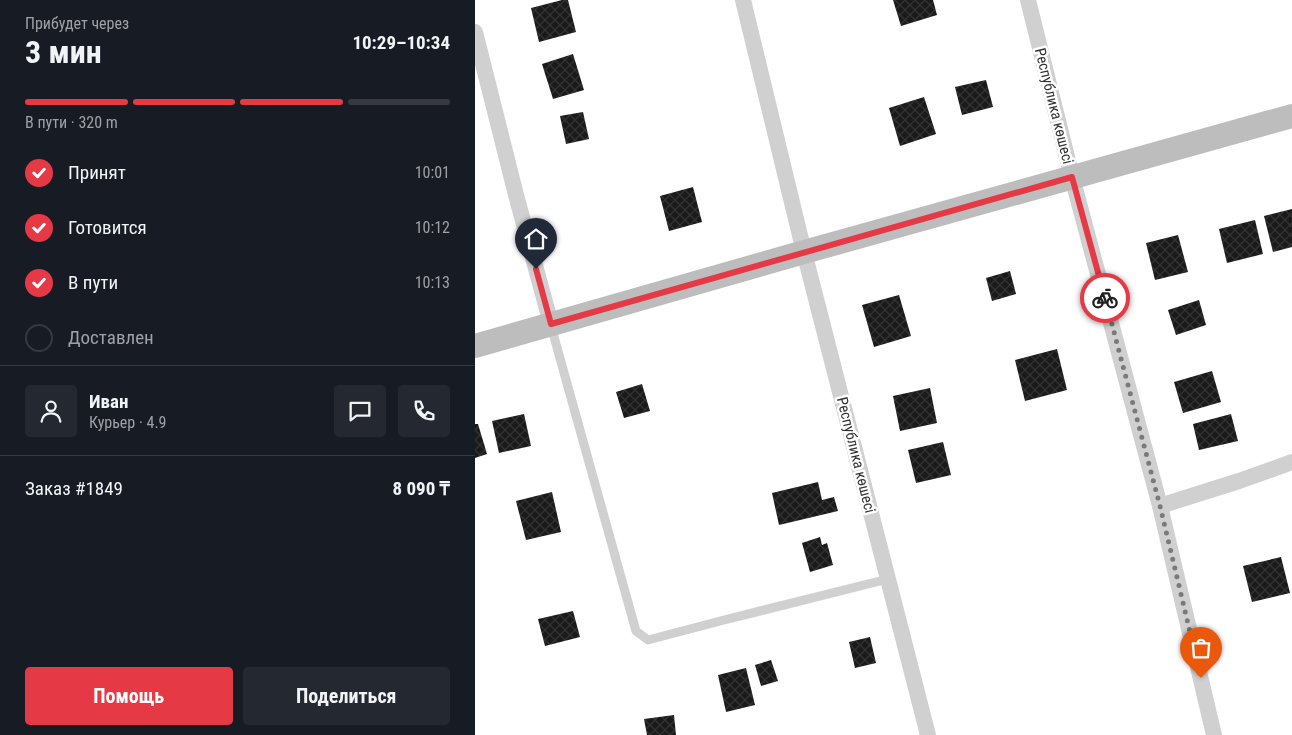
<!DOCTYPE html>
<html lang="ru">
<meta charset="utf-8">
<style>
body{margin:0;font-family:"Roboto Condensed",sans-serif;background:#242831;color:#f1f3f6;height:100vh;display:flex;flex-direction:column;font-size:19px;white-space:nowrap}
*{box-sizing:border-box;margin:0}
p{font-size:16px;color:#9ea1a6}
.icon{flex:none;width:28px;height:28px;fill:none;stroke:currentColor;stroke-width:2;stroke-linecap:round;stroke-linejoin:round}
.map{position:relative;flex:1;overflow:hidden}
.sheet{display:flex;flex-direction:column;background:#171b24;width:475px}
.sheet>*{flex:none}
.pin{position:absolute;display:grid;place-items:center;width:42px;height:42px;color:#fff;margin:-51px -21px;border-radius:50% 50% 50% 0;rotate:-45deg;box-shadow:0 0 5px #0007}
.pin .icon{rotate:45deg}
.courier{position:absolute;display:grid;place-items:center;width:50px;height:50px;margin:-25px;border:4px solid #e63946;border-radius:50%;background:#fff;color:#222;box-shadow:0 1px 6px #0007}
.head em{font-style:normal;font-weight:700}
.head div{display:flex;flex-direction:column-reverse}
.head{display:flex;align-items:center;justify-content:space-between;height:85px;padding:0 25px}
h1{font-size:32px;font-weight:700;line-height:38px}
.bar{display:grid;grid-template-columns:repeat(4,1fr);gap:8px 5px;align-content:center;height:60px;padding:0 25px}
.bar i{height:6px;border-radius:4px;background:#363941}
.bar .selected{background:#e63946}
.bar p{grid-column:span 4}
.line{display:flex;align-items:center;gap:12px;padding:0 25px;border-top:1px solid #363941}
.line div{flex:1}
.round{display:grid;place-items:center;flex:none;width:52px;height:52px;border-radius:5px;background:#242831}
ol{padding:0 25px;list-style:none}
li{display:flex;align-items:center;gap:15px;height:55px}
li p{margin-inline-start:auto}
li .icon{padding:5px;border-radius:50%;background:#e63946;color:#fff;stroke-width:4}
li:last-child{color:#9ea1a6}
li i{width:28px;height:28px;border:2px solid #363941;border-radius:50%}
.button{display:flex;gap:10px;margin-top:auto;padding:10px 25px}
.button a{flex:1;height:58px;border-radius:5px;background:#e63946;color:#fff;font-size:20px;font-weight:700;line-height:58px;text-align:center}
.button a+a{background:#242831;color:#f1f3f6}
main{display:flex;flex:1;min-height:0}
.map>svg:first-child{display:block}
.building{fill:url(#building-cross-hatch)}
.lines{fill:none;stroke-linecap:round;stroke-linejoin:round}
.lane{stroke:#d0d0d0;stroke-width:9}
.street{stroke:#d0d0d0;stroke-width:16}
.secondary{stroke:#bdbdbd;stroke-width:24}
.done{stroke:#7a7a7a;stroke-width:5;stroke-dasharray:0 9}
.route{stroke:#e63946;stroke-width:6}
.labels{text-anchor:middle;stroke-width:5;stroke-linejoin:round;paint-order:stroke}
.street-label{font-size:15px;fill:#333;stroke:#fff}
</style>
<main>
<section class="sheet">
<div class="head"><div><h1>3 мин</h1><p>Прибудет через</p></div><em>10:29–10:34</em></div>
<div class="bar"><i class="selected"></i><i class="selected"></i><i class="selected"></i><i></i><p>В пути · 320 m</p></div>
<ol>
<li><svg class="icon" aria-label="check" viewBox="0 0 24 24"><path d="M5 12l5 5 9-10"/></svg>Принят<p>10:01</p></li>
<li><svg class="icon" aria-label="check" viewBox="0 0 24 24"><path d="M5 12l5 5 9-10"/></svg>Готовится<p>10:12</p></li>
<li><svg class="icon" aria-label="check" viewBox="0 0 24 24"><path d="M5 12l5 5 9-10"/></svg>В пути<p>10:13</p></li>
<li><i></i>Доставлен</li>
</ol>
<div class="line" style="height:90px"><a class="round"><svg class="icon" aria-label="person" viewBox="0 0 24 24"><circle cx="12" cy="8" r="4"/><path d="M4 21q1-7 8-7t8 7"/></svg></a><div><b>Иван</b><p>Курьер · 4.9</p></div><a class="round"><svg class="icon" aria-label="chat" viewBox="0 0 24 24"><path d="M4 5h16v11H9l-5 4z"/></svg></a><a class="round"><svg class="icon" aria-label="phone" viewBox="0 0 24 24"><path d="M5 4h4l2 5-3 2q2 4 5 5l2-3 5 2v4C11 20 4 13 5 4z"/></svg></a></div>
<div class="line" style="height:65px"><div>Заказ #1849</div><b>8 090 ₸</b></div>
<div class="button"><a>Помощь</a><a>Поделиться</a></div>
</section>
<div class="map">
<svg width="817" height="735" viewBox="0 0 817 735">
<defs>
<pattern id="building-cross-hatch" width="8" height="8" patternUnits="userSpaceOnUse" patternTransform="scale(1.25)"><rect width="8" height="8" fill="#1a1a1a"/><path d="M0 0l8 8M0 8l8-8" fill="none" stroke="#333"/></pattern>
</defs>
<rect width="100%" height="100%" fill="#fff"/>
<g class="building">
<path d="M87,0H93L101,32L64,42L56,8Z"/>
<path d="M418,0H458L462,15L426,26Z"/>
<path d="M98,54L109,90L78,99L67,64Z"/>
<path d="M511,80L518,107L487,115L480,87Z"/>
<path d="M449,97L461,134L425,146L414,108Z"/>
<path d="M108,112L114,139L91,144L85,116Z"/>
<path d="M218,187L227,222L194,231L185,196Z"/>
<path d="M817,209V247L798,252L789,216Z"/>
<path d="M780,220L788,254L752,263L744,229Z"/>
<path d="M703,235L713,272L680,280L671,243Z"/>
<path d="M535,271L541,294L517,301L511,278Z"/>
<path d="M424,295L436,336L399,347L387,305Z"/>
<path d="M724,300L731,325L701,335L693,310Z"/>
<path d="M582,349L592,390L550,401L540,360Z"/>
<path d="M737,371L746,402L708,413L699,382Z"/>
<path d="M167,384L175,411L149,418L141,392Z"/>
<path d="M455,388L462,423L425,431L418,396Z"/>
<path d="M49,414L56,446L24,453L17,421Z"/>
<path d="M756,414L763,441L724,450L718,424Z"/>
<path d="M0,424H3L12,454L0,458Z"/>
<path d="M468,442L476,475L441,483L433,450Z"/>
<path d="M343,482L347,500L359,497L363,511L304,525L297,493Z"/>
<path d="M77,492L86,532L51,540L41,501Z"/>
<path d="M345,537L347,545L352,543L358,565L335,572L327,543Z"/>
<path d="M806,557L815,593L777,602L768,566Z"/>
<path d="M98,611L105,637L70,646L63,619Z"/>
<path d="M395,637L401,663L380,668L374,642Z"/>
<path d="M296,660L303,681L286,686L280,665Z"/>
<path d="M271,668L280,705L251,712L243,675Z"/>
<path d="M199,715L201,735H172L169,719Z"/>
</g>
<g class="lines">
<path class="lane" d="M76,326L161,631L173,640L249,620L413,579"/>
<g class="street">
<path d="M268,0L329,252L453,735"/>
<path d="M553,0L597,177L685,506L739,735"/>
<path d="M0,32L41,195L76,324"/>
<path d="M685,506L764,481L817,462"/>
</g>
<path class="secondary" d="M0,346L329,252L817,116"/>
</g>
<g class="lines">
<path class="done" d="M630,298L685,506L726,678"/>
<path class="route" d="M61,269L76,324L597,177L630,298"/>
</g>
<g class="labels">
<g class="street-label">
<text transform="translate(579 106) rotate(76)" y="5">Республика көшесі</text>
<text transform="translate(381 455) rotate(76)" y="5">Республика көшесі</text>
</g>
</g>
</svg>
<div class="pin" style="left:726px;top:678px;background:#ea580c"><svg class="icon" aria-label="bag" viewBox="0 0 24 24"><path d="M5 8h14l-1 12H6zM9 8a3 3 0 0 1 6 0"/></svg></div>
<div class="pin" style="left:61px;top:269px;background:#1f2937"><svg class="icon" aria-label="home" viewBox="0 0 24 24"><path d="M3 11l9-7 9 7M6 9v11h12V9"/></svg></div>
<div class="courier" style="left:630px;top:298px"><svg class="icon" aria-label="bike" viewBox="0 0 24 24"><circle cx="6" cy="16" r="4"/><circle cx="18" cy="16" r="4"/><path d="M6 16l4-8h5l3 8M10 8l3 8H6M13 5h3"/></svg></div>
</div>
</main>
